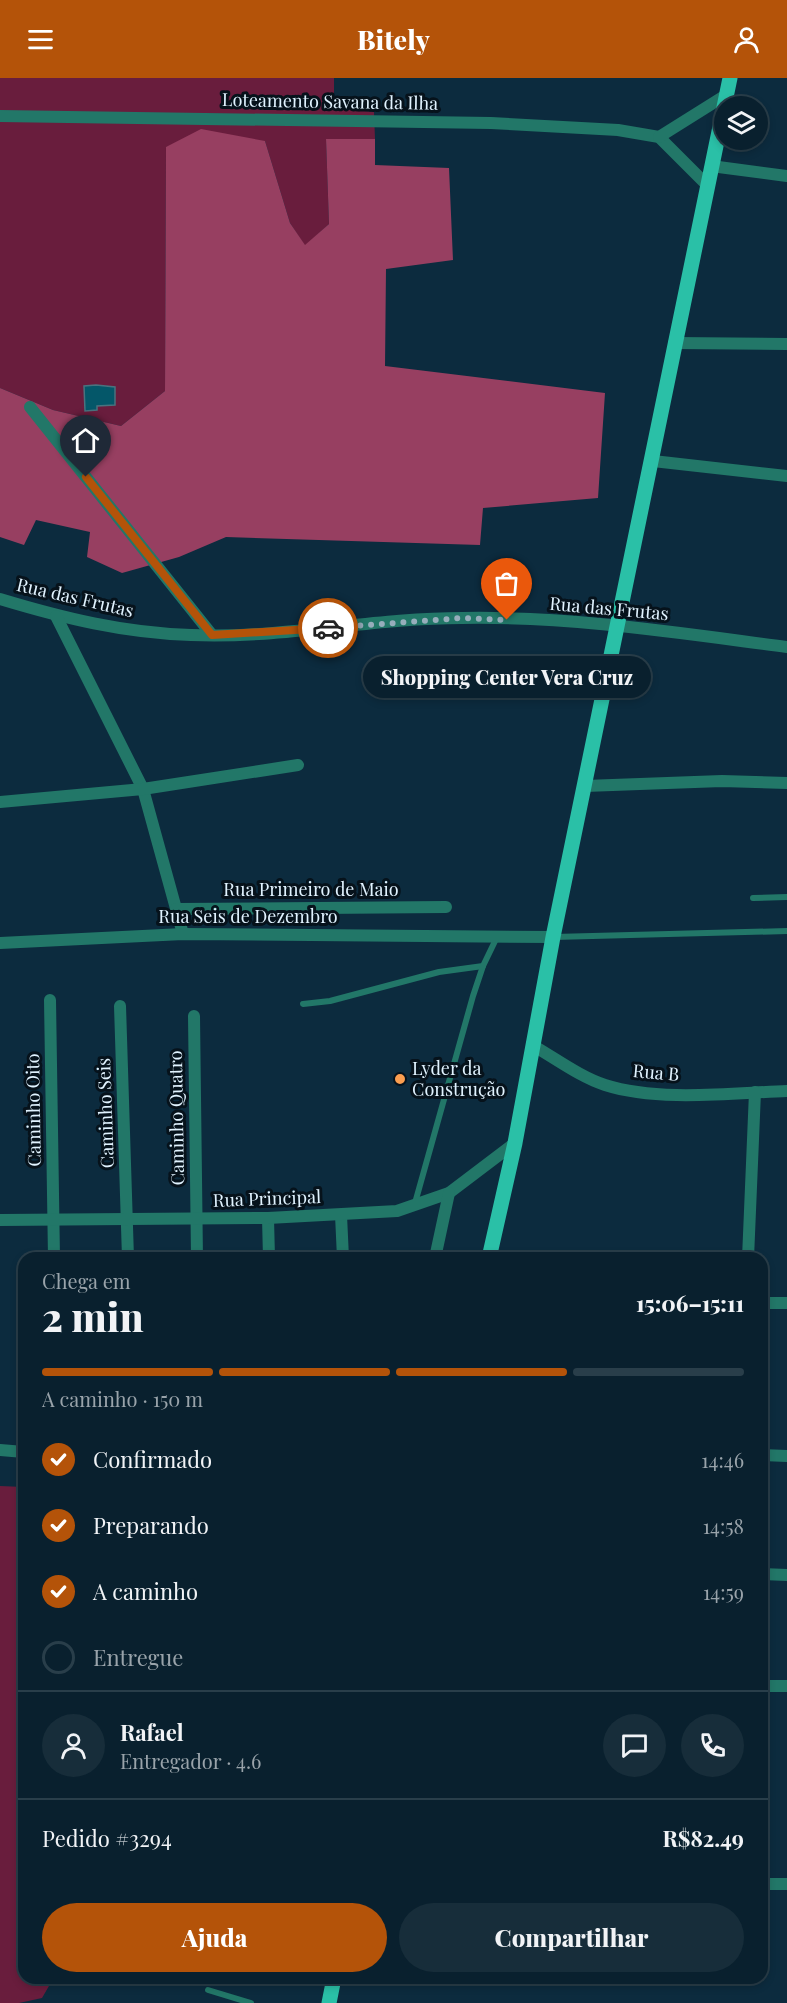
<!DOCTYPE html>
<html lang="pt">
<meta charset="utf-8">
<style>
body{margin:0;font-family:"Playfair Display",serif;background:#172d3a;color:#f1f3f6;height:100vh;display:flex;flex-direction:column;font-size:22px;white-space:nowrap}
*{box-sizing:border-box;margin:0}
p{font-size:20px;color:#99a3aa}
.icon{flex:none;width:33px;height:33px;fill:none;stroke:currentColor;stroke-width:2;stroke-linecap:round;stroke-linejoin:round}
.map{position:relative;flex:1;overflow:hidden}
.details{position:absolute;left:18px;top:1174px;width:750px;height:732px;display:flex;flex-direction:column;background:#09202e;border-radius:18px;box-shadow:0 3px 9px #0003,0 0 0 2px #293e4a}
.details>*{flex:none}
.tools{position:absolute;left:714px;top:18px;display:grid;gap:12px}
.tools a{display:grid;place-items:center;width:54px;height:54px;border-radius:50%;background:#09202e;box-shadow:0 3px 9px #0003,0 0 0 2px #293e4a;font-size:30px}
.pin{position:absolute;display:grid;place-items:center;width:51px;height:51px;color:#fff;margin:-62px -26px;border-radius:50% 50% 50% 0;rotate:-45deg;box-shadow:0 0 6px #0007}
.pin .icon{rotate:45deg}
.courier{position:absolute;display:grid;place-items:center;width:60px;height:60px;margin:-30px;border:4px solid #b45309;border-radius:50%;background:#fff;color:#222;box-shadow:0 2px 8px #0007}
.bubble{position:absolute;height:42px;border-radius:21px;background:#09202e;box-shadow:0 3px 9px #0003,0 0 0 2px #293e4a;font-size:20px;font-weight:800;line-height:42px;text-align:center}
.overview em{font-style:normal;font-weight:800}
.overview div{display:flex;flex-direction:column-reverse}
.overview{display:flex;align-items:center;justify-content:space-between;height:102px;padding:0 24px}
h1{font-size:39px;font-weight:800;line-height:45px}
.bar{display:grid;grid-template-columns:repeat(4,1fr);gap:9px 6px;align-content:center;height:72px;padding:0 24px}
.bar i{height:8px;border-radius:4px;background:#293e4a}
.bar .current{background:#b45309}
.bar p{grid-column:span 4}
.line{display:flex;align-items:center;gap:15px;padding:0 24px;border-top:2px solid #293e4a}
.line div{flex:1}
.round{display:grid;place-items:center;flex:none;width:63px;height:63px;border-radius:32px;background:#172d3a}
ol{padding:0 24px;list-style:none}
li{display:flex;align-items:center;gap:18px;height:66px}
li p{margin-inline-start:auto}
li .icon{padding:6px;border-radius:50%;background:#b45309;color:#fff;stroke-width:4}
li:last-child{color:#99a3aa}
li i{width:33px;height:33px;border:3px solid #293e4a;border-radius:50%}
.cta{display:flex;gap:12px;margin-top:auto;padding:12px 24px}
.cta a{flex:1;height:69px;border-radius:36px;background:#b45309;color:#fff;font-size:24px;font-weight:800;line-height:69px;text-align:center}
.cta a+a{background:#172d3a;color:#f1f3f6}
header{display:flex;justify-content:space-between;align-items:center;height:78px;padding:0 24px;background:#b45309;color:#fff;font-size:27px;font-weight:800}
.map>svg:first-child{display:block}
.green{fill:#691d3d}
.forest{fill:#973f61}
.building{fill:#045769;stroke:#49737f;stroke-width:1.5}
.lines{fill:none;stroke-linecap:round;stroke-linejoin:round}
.service{stroke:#227768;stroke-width:6}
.minor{stroke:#227768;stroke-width:12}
.primary{stroke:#2ac0a7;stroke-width:15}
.done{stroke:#96adbb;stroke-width:6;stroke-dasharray:0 10.8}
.route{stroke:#b45309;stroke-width:8}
.poi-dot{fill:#fb9e50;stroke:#06121b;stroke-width:2}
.labels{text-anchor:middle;stroke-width:6;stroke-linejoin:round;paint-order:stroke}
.street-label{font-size:18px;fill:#e1f3ff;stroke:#06121b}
.poi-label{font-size:18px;fill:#e1f3ff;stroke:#06121b;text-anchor:start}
</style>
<header><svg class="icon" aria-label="menu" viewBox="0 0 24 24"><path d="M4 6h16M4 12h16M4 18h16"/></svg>Bitely<svg class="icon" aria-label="person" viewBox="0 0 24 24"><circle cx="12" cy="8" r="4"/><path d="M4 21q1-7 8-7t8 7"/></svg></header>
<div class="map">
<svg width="787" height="1925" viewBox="0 0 787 1925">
<rect width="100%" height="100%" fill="#0c2b3e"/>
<g class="green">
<path d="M0,0H334V30L374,34L375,61H326L329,146L305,168L290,145L265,63L166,69L165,313L121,348L53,332L0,310Z"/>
<path d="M0,1408L24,1409V1900L53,1901L42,1920L19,1925H0Z"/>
</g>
<path class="forest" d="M201,51L265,63L290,145L305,167L329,146L326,61H375V87L449,90L453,182L386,191L385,288L605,315L598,420L483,430L480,467L226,459L179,479L122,495L87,479L90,454L36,442L24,467L0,459V310L53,332L121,348L165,313L166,69Z"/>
<path class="building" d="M96,307L115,309V327L97,328V332L85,333L84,308Z"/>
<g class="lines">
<g class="service">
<path d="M753,820L787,819"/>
<path d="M554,859L787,853"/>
<path d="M303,926L330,923L439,894L483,888"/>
<path d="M415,1125L473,918L483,888L497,859"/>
<path d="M208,1912L251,1925"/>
</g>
<g class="minor">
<path d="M0,38L491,45L618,52L659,59L707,107"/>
<path d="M659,59L726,17"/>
<path d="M711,88L787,98"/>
<path d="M674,265L787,266"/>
<path d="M30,329L212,557"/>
<path d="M653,383L787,398"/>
<path d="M0,521C63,540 124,555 191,557C281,561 371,540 462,540C571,538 679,555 787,569"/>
<path d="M56,538L143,711L183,856"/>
<path d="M585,708L722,703L787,705"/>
<path d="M0,724L143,711L298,687"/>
<path d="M176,831L446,829"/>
<path d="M0,865L183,856L553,859"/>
<path d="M50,922L54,1180"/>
<path d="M120,928L128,1180"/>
<path d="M194,938L197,1180"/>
<path d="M532,967C555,980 580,999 605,1007C659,1024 731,1015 787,1013"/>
<path d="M341,1137L343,1180"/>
<path d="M268,1140L269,1180"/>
<path d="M0,1142L268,1140L397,1133L449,1115L515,1065"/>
<path d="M435,1180L449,1115"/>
<path d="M748,1180L755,1014"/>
<path d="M762,1225H787"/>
<path d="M0,1372L24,1374"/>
<path d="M762,1377L787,1378"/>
<path d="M762,1496L787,1497"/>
<path d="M762,1608H787"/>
<path d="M762,1806H787"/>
</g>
<g class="primary">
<path d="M489,1180L515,1065L553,859L730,0"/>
<path d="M329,1925L334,1900"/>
</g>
</g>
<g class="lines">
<path class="done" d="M328,550L462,540L507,542"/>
<path class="route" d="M86,399L212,557L328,550"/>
</g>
<circle class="poi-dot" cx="400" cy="1001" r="6"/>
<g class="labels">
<g class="street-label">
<text transform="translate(330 24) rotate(1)" y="6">Loteamento Savana da Ilha</text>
<text transform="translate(75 520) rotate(13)" y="6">Rua das Frutas</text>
<text transform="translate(609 531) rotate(5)" y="6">Rua das Frutas</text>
<text x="311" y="818">Rua Primeiro de Maio</text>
<text x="248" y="845">Rua Seis de Dezembro</text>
<text transform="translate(656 995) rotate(5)" y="6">Rua B</text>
<text transform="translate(34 1032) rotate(-91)" y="6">Caminho Oito</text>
<text transform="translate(106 1035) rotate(-92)" y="6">Caminho Seis</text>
<text transform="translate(177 1040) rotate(-91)" y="6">Caminho Quatro</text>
<text transform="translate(267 1121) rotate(-2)" y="6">Rua Principal</text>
</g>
<g class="poi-label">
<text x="412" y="997">Lyder da<tspan x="412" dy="21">Construção</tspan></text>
</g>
</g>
</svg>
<div class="tools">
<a><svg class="icon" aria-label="layers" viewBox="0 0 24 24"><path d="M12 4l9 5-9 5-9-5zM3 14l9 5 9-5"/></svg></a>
</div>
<div class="pin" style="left:507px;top:542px;background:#ea580c"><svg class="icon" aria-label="bag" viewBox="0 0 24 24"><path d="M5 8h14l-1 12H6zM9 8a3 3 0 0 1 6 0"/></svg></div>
<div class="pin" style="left:86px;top:399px;background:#1f2937"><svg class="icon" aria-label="home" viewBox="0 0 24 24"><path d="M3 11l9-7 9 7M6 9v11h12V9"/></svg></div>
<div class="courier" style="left:328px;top:550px"><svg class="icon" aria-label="car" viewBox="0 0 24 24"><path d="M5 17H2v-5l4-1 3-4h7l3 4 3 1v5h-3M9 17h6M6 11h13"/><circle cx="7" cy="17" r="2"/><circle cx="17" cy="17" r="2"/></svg></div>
<div class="bubble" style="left:363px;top:578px;width:288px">Shopping Center Vera Cruz</div>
<section class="details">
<div class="overview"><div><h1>2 min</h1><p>Chega em</p></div><em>15:06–15:11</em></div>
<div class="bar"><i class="current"></i><i class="current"></i><i class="current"></i><i></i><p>A caminho · 150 m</p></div>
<ol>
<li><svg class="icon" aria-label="check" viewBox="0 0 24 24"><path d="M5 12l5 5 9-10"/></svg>Confirmado<p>14:46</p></li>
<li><svg class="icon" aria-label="check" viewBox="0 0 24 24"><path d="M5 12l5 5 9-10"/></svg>Preparando<p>14:58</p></li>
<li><svg class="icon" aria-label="check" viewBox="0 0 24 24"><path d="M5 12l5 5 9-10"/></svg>A caminho<p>14:59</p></li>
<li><i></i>Entregue</li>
</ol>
<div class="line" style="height:108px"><a class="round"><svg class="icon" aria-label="person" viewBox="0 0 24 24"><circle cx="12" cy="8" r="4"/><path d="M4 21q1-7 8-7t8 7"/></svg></a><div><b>Rafael</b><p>Entregador · 4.6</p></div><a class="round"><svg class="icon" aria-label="chat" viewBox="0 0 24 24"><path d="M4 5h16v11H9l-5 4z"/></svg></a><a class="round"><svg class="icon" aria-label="phone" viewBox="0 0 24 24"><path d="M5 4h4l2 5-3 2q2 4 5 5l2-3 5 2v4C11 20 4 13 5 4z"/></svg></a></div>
<div class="line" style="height:78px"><div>Pedido #3294</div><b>R$82.49</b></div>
<div class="cta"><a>Ajuda</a><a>Compartilhar</a></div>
</section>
</div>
